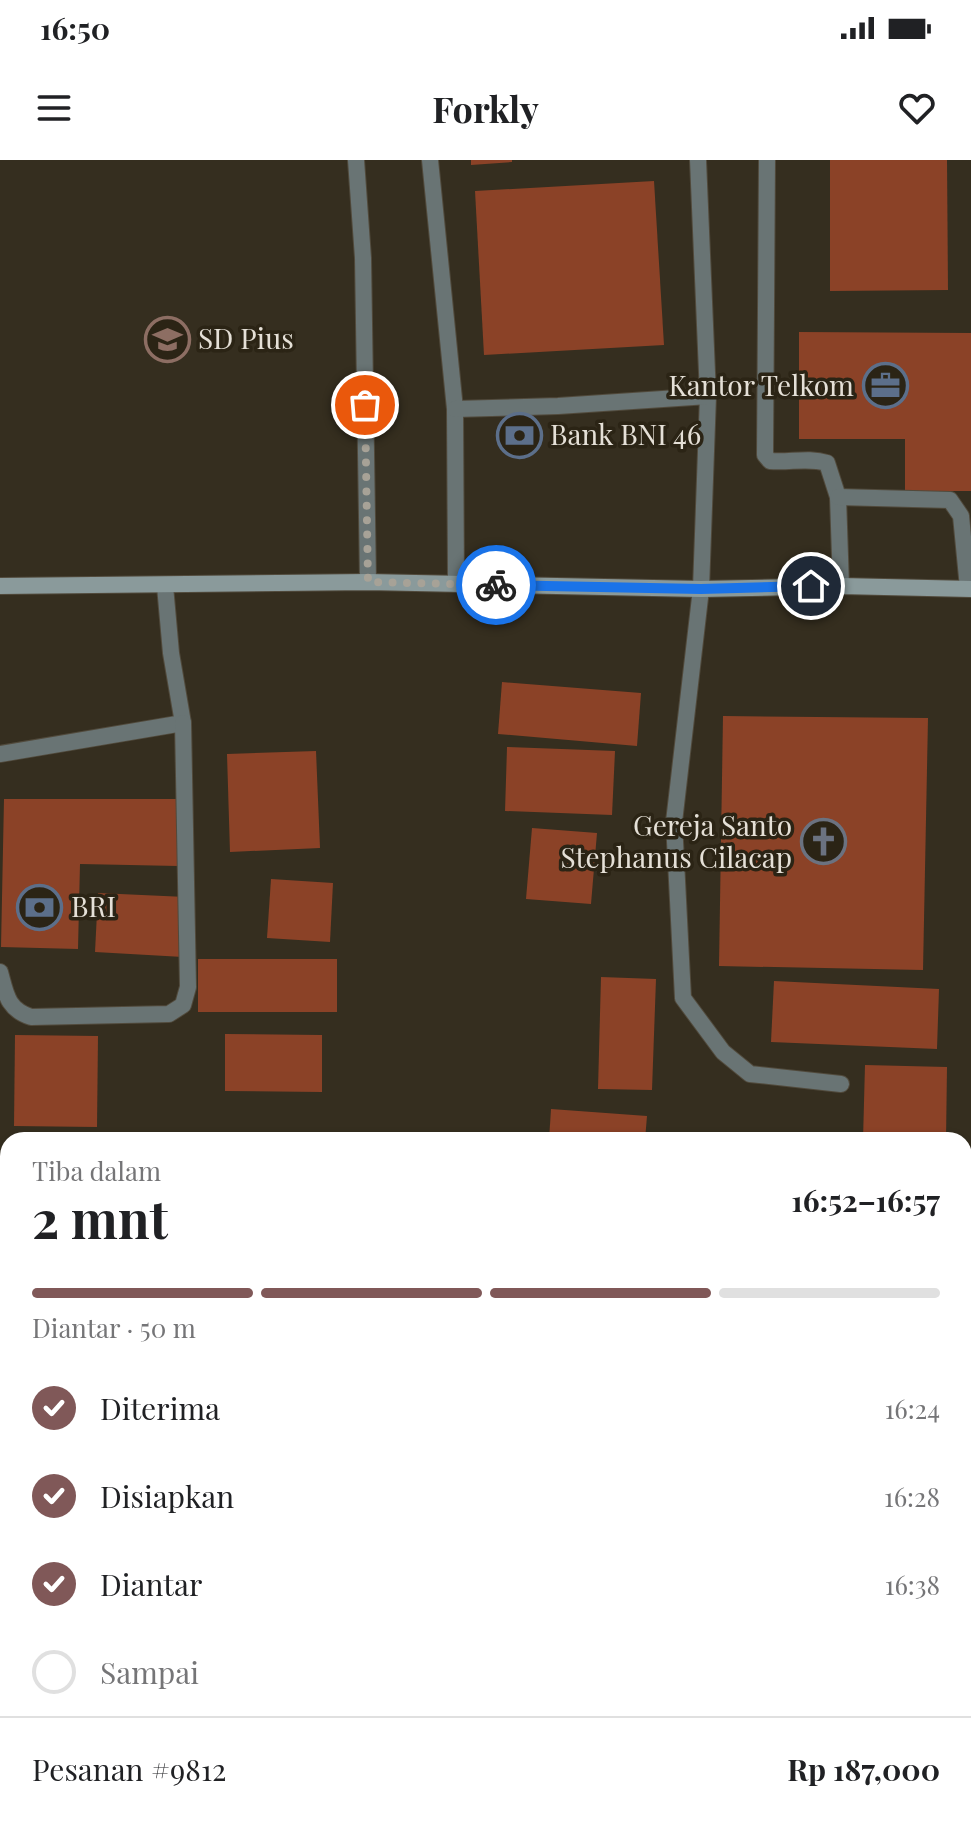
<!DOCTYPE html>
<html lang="id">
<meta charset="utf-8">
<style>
body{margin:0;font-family:"Playfair Display",serif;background:#f6f6f6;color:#202124;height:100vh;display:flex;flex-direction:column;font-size:30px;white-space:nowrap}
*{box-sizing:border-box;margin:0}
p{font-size:26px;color:#757577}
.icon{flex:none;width:44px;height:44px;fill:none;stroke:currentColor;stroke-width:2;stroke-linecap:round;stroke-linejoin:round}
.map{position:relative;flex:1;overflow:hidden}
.drawer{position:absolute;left:0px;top:972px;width:972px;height:704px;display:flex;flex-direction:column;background:#fff;border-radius:24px 24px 0 0;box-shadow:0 2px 6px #0004}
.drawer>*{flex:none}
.pin{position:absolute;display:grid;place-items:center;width:68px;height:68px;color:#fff;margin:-34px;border:4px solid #fff;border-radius:50%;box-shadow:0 2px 8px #0007}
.courier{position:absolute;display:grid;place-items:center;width:80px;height:80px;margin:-40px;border:6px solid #1a73e8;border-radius:50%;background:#fff;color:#222;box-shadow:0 2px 10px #0007}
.overview em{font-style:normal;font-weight:700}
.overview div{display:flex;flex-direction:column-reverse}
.overview{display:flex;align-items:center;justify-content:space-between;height:136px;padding:0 32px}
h1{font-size:52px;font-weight:700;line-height:60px}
.bar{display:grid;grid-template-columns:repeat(4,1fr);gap:12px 8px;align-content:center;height:96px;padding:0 32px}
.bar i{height:10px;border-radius:6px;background:#e0e0e0}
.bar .on{background:#805858}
.bar p{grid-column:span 4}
.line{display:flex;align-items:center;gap:20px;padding:0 32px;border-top:2px solid #e0e0e0}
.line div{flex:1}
ol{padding:0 32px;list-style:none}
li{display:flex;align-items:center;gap:24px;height:88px}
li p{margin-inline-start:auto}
li .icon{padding:8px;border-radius:50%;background:#805858;color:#fff;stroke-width:4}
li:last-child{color:#757577}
li i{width:44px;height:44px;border:4px solid #e0e0e0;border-radius:50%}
.status{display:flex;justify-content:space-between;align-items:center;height:56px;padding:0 40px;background:#fff;direction:ltr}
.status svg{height:22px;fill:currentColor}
header{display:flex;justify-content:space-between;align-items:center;height:104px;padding:0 32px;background:#fff;font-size:36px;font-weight:700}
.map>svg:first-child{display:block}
.building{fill:#8b4227}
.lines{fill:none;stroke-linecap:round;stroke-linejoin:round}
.lane-casing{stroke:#514a3c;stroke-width:18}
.street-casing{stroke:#514a3c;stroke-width:18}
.secondary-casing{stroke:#514a3c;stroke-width:18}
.lane{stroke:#697474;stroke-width:16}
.street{stroke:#697474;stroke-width:16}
.secondary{stroke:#8a9a9b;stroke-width:16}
.done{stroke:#a7a297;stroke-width:8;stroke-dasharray:0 14.4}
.route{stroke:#1a73e8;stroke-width:10}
.labels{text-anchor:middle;stroke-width:7;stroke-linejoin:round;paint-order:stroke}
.poi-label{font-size:28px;fill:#e5e0d7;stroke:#2b2415;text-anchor:start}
</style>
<div class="status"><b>16:50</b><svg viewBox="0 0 49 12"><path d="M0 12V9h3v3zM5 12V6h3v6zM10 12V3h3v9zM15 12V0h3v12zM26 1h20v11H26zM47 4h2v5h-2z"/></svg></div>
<header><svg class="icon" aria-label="menu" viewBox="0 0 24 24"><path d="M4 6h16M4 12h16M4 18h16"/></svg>Forkly<svg class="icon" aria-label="heart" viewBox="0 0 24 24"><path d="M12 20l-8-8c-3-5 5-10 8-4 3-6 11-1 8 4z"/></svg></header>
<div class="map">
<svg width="971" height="1676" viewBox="0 0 971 1676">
<rect width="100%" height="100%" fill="#352e1f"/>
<g class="building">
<path d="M471,0H512V2L471,5Z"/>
<path d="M830,0H947L948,130L830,131Z"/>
<path d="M654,21L664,185L484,195L475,31Z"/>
<path d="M799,172L971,173V331H905V279H799Z"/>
<path d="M502,522L641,533L637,586L498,574Z"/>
<path d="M723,556L928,558L923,810L719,806Z"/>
<path d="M507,587L615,591L612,655L505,651Z"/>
<path d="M316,591L320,688L230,692L227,594Z"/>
<path d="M4,639H180L178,706L80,704L78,789L1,787Z"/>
<path d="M532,668L597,673L591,744L526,739Z"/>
<path d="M271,719L333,723L330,782L267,778Z"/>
<path d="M98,733L186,737L183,797L95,792Z"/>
<rect x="198" y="799" width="139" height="53"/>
<path d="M601,817L656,819L652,930L598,929Z"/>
<path d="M774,821L939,829L937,889L771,882Z"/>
<path d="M225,874L322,875V932L225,931Z"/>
<path d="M15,875L98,876L97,967L14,966Z"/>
<path d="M865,905L947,907L946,980H863Z"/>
<path d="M551,949L647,956L645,980H549Z"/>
<path d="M964,1163L970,1165L965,1183H964Z"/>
<path d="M964,1553L967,1554L966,1575H964Z"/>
</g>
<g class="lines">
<defs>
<g id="lane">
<path d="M430,0L455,249L456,424"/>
<path d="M698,0L708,236L701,429L674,662L683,838L723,892L750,914L841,924"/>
<path d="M767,0L765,295L770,301C789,303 808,297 827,303L838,337L841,426"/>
<path d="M455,249L558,246L708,236"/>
<path d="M838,337L950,340L961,356L968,428"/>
<path d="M0,594L183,563L171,493L165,426"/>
<path d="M0,812C6,834 7,849 31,857L169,854L183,845L188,827L183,563"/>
<path d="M0,1247L3,1257L1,1300"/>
</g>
<g id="street">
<path d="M356,0L363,98L368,422"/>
<path d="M0,1494L8,1495"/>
<path d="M0,1647H8"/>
<path d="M964,1661H971"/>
</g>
<path id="secondary" d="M0,426L368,422L701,429L841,426L971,429"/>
</defs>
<use href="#lane" class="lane-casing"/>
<use href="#street" class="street-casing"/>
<use href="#secondary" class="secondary-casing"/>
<use href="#lane" class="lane"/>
<use href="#street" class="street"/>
<use href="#secondary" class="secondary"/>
</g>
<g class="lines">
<path class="done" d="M365,245L368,422L496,425"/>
<path class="route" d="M496,425L701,429L811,426"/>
</g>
<defs>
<symbol id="school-ring" viewBox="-11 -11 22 22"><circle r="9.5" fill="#2b2415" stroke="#8d6e63" stroke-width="1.5"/><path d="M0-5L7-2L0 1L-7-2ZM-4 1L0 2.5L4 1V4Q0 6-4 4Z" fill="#8d6e63"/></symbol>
<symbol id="office-ring" viewBox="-11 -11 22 22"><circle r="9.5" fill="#2b2415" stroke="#5c6f8a" stroke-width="1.5"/><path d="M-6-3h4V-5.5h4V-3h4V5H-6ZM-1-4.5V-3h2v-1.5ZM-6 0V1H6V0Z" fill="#5c6f8a"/></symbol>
<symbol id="bank-ring" viewBox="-11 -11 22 22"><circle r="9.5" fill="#2b2415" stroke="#5c6f8a" stroke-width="1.5"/><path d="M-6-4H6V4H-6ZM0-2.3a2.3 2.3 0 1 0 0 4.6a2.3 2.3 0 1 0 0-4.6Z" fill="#5c6f8a"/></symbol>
<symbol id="church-ring" viewBox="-11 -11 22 22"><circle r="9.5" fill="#2b2415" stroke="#6b7280" stroke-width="1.5"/><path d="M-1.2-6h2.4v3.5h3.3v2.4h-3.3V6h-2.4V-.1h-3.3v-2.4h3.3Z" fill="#6b7280"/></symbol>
</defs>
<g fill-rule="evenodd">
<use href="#school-ring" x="142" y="154" width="51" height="51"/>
<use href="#office-ring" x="860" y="200" width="51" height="51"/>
<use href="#bank-ring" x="494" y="250" width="51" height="51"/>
<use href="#church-ring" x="798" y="656" width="51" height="51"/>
<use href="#bank-ring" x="14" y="722" width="51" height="51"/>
</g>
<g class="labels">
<g class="poi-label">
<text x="198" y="189">SD Pius</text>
<text x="854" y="236" text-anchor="end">Kantor Telkom</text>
<text x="550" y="285">Bank BNI 46</text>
<text x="792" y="676" text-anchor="end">Gereja Santo<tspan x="792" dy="32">Stephanus Cilacap</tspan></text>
<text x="71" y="757">BRI</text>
</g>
</g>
</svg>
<div class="pin" style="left:365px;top:245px;background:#ea580c"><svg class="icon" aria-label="bag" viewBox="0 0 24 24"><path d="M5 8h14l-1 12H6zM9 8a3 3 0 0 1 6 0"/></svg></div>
<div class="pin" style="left:811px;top:426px;background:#1f2937"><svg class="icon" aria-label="home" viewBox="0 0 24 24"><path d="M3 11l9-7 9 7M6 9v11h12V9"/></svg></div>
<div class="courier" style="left:496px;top:425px"><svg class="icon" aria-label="bike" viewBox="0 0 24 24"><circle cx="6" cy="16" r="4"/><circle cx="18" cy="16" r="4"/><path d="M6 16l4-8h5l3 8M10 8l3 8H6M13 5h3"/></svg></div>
<section class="drawer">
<div class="overview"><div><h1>2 mnt</h1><p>Tiba dalam</p></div><em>16:52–16:57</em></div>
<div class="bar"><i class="on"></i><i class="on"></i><i class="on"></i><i></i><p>Diantar · 50 m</p></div>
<ol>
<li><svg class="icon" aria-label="check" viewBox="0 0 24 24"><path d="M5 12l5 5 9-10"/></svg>Diterima<p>16:24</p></li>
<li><svg class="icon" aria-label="check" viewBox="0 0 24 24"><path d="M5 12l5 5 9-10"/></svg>Disiapkan<p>16:28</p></li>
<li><svg class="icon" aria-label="check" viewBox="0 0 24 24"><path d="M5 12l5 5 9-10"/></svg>Diantar<p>16:38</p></li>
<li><i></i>Sampai</li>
</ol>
<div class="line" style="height:104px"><div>Pesanan #9812</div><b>Rp 187,000</b></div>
</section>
</div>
